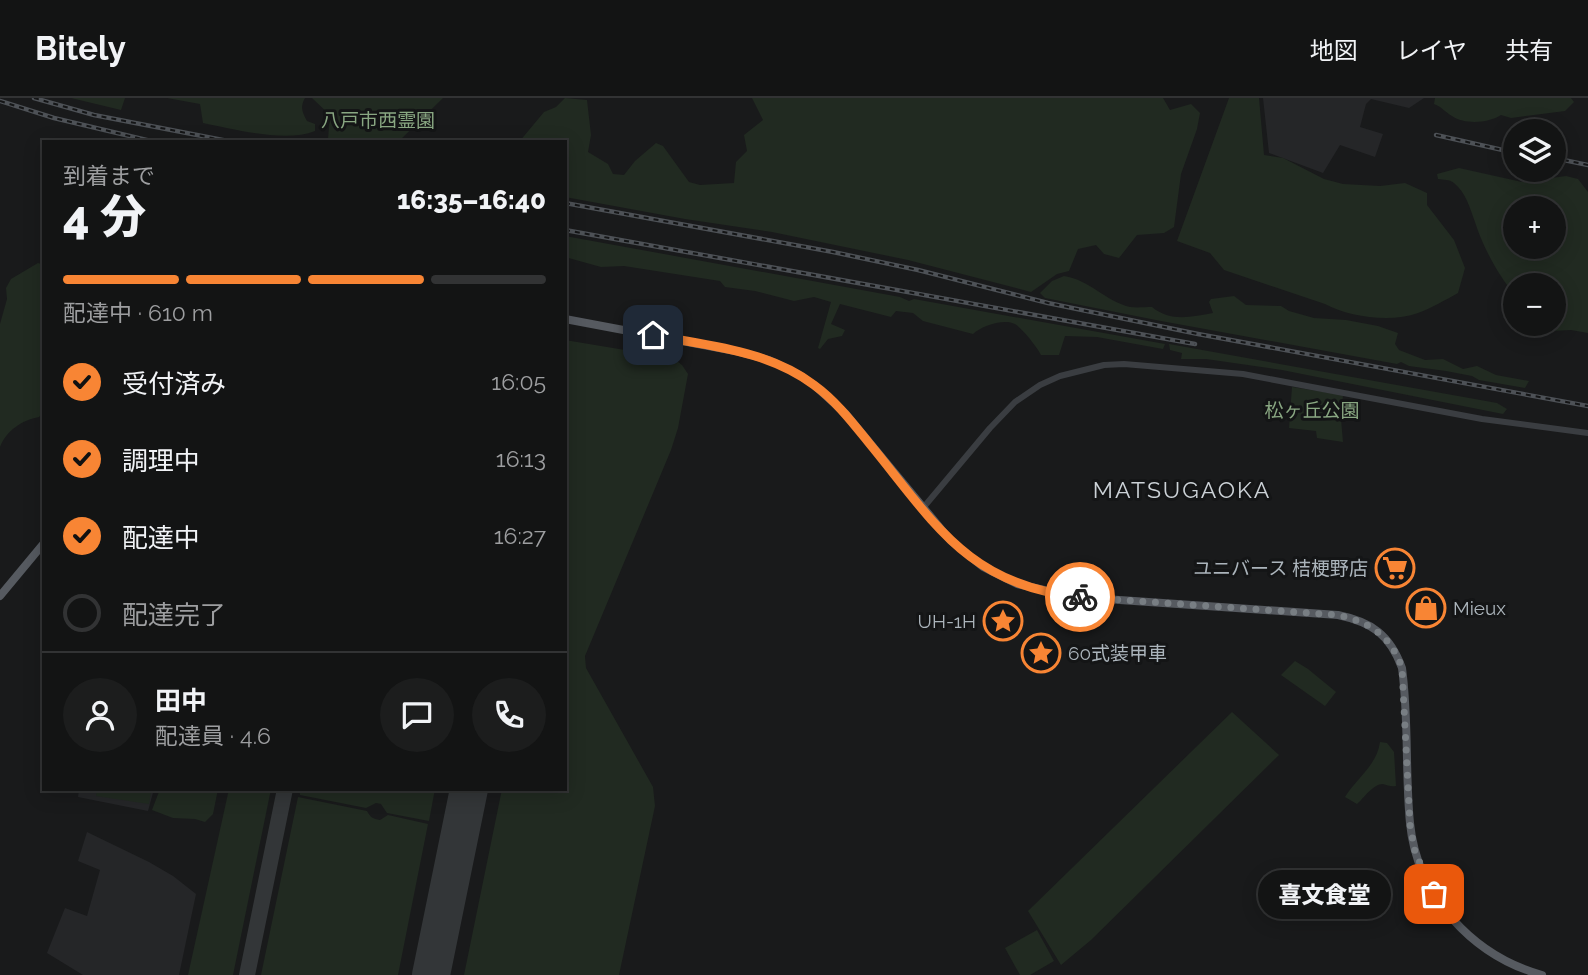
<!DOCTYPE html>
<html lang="ja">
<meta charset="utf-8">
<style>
body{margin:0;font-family:Raleway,"Noto Sans JP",sans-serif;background:#1c1d1d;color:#f1f3f6;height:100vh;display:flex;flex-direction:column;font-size:26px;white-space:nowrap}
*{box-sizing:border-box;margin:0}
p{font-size:23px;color:#9d9ea0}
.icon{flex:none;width:38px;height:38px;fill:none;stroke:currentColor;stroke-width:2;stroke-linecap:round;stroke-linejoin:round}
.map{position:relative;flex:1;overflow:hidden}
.panel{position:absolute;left:42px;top:42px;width:525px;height:651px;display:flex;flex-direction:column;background:#131414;border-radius:0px;box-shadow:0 4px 18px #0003,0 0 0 2px #323334}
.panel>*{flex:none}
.tools{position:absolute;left:1503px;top:21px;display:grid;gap:14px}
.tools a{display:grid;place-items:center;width:63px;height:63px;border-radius:50%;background:#131414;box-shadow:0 4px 18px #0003,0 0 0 2px #323334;font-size:35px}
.pin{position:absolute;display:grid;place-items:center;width:60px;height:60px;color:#fff;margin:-30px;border-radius:14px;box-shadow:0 4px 10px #0006}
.courier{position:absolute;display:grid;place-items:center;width:70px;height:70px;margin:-35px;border:5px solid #f88534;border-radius:50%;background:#fff;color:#222;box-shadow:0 2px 9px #0007}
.bubble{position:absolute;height:49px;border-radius:24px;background:#131414;box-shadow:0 4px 18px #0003,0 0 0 2px #323334;font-size:23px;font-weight:800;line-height:49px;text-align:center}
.head em{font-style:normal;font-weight:800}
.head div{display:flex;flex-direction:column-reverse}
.head{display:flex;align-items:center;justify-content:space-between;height:119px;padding:0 21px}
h1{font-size:46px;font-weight:800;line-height:52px}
.bar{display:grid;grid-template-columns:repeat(4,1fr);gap:10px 7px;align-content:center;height:84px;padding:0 21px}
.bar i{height:9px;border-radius:5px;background:#323334}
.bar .selected{background:#f88534}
.bar p{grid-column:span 4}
.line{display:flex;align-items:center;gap:18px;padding:0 21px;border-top:2px solid #323334}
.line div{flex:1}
.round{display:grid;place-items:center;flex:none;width:74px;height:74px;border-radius:37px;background:#1c1d1d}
ol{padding:0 21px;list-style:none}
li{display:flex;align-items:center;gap:21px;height:77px}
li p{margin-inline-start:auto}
li .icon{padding:7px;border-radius:50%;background:#f88534;color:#111;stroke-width:4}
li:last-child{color:#9d9ea0}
li i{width:38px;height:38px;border:4px solid #323334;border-radius:50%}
header{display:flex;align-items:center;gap:42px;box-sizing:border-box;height:98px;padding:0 35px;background:#131414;border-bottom:2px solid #323334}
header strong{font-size:33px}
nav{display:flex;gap:38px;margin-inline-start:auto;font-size:24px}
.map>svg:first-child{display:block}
.built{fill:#252628}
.green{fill:#212a21;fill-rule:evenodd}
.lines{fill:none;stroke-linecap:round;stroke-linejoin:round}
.taxiway{stroke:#333638;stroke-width:16}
.runway{stroke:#333638;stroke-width:38}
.minor{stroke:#3a3d41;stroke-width:6}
.major{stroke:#565a60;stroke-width:8}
.rail-casing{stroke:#4d5156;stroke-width:4.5}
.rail{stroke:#141516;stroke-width:2;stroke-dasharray:5;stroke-linecap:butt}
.done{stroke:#787e83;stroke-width:7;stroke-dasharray:0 12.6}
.route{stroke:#f88534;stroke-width:9}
.labels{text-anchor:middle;stroke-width:6;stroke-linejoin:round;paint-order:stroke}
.park-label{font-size:19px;fill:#89a782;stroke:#141516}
.poi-label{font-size:19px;fill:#abb4bb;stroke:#141516;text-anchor:end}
.quarter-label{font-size:23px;letter-spacing:2px;fill:#ccd2d7;stroke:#141516}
</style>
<header>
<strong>Bitely</strong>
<nav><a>地図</a><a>レイヤ</a><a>共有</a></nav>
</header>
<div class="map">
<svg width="1588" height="877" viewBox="0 0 1588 877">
<rect width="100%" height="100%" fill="#191a1b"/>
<g class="built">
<path d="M1263,0H1424L1409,10L1371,1L1366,6L1360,29L1383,36L1375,59L1340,47L1323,75L1269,55Z"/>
<path d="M79,691H154L148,713L78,699Z"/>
<path d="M87,734L149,764L173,778L196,796L179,877H83L47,855L65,810L87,818L100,772L78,763Z"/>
</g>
<g class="green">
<path d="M71,0H125L121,12Z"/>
<path d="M167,0H305C300,9 302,14 307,23L315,26V33C285,45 234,31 203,25L200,6Z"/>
<path d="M312,0H443L398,44L328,41L330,17Z"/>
<path d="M565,0L587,2L591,37L588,54L608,66L613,76L624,77L635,63L656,45L663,48L689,84L700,87L734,85L736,64L747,53L744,37L763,22L752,0H1163L1170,12L1191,6L1200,15L1197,31L1181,76L1174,129L1164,135L1137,137L1119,160L1104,156L1096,147L1078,151L1069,173L1057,176L1031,194L908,162L772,134L685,121L565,99V44H519L544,14L556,9Z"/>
<path d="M1229,0H1259L1264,57L1283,60L1324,81L1343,86L1380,88L1405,85L1427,95V107L1454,142L1465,170L1458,195C1445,202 1432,210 1418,215C1391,225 1349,219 1325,206L1224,172L1210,155L1177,143Z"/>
<path d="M1435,0H1571L1574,4L1565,13L1511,20L1501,17C1489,25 1465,27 1452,18C1445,14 1442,9 1434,6Z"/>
<path d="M1459,70L1522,84L1566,78L1578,81L1588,94V235L1571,232L1550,233L1540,226H1554V187H1516L1515,197C1499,179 1482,147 1475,124C1470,110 1466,95 1454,85C1449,81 1444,82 1438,81L1437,76ZM1516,110H1554V149H1516Z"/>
<path d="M565,138L900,199L909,203L914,201L1165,246L1163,251L1097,239L1065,238L1059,257H1041C1038,250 1022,230 1015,226C1004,220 981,228 973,236L923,223L913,215L896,213L891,219L840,206L831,226L845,232L842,238L828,241L820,251L818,250L831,204L814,199L794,203L755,193L725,189L720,183L624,168L601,169L565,159Z"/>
<path d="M38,165L44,167V313L39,319C22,322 6,333 0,349V226L7,201L6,190L11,181Z"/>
<path d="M1064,178C1090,182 1105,203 1130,209C1137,210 1145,209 1152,209C1170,224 1191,219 1213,215L1209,204L1211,201L1234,198L1246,207L1281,208L1289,213L1314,220L1346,222L1378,228L1398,235L1395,246L1399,252L1425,262L1443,261L1463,271L1477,268L1496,277L1529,283L1525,290L1479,282L1472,278L1446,273L1409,268L1401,264L1397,266L1161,223L1045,200L1040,195L1052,183Z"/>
<path d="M565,242L673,260L682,267L688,276L678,330L671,352L585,558L586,570L653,689L655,708L619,877H464L502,691H565V470L567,461L565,460Z"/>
<path d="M1169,246L1497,305L1507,311L1503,316L1282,272L1206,261H1181L1182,255L1170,252Z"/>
<path d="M1292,289L1343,297L1341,321L1343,344L1317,340L1316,333L1289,330Z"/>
<path d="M1295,563L1308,571L1336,594L1325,608L1281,577Z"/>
<path d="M1232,614L1279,657L1091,842L1061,867L1028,813Z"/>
<path d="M1380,644L1387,645L1394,654L1396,688C1391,689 1387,687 1383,686C1373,686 1364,700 1357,706L1345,699C1357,680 1377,667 1380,644Z"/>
<path d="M97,691H141L151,694L149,706L96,698Z"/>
<path d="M160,691H218L213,716L205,724L195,721L173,720L152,712Z"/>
<path d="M229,691H271L233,877H188Z"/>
<path d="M299,691H435L429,723L387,715L381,706L376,705L366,710L300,697Z"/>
<path d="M298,699L367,713C370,719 373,721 380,722L388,717L428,726L398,877H261Z"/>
<path d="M1037,832L1054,863L1030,877H1020L1005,850Z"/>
</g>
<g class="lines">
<path class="taxiway" d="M247,877L285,691"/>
<path class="runway" d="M431,877L469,691"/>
<path class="minor" d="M923,410L990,330L1015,304L1040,287L1060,278L1104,267L1124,266L1243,276L1482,321L1588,335"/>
<g class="major">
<path d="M565,221L735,253L769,262L798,276L814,287L846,316L951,443L983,469L1017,486L1076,499L1338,517C1372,524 1390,537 1402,570C1409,622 1405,674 1410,725C1417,798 1473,858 1542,877"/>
<path d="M0,498L44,445"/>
</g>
<defs>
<g id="rail">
<path d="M34,0L94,17L233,44"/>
<path d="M0,3L54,20L155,44"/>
<path d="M1436,37L1516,55"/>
<path d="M1554,60L1588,67"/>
<path d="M565,105L833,154L918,172L1048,205L1198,236L1588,308"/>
<path d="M565,132L1195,246"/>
</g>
</defs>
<use href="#rail" class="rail-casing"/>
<use href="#rail" class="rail"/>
</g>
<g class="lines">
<path class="done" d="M1080,499L1338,517C1370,524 1391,538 1402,570L1410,727L1415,754L1434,796"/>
<path class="route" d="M653,237C708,248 768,252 814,287C836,303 852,324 869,345C934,424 968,488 1080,499"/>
</g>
<defs>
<symbol id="supermarket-ring" viewBox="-11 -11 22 22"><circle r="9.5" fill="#141516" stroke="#f88534" stroke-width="1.5"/><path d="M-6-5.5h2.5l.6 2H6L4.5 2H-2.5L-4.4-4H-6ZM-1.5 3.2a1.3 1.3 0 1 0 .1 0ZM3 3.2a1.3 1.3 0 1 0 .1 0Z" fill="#f88534"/></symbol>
<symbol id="shop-ring" viewBox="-11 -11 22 22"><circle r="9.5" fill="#141516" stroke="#f88534" stroke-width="1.5"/><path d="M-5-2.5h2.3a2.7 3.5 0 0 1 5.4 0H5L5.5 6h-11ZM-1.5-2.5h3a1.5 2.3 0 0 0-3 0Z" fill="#f88534"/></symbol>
<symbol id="sight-ring" viewBox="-11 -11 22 22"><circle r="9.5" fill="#141516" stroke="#f88534" stroke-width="1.5"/><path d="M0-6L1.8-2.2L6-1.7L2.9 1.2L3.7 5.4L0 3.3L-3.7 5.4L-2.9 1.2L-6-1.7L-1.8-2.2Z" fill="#f88534"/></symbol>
</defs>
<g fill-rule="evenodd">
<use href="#supermarket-ring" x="1373" y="448" width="44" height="44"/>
<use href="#shop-ring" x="1404" y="488" width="44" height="44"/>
<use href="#sight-ring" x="981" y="501" width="44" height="44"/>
<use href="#sight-ring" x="1019" y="533" width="44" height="44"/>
</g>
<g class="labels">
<g class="park-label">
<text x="378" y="29">八戸市西霊園</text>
<text x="1312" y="319">松ヶ丘公園</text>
</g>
<g class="poi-label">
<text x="1368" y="477">ユニバース 桔梗野店</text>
<text x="1453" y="517" text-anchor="start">Mieux</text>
<text x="976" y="530">UH-1H</text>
<text x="1068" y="562" text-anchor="start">60式装甲車</text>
</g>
<g class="quarter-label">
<text x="1182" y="400">MATSUGAOKA</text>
</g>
</g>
</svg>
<div class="tools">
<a><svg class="icon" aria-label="layers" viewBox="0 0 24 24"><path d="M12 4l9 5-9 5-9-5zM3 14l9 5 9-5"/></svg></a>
<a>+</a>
<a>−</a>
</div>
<div class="pin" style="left:1434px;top:796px;background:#ea580c"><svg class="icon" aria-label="bag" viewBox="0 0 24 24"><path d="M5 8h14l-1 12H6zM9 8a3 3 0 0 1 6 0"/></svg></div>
<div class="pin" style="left:653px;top:237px;background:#1f2937"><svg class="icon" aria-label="home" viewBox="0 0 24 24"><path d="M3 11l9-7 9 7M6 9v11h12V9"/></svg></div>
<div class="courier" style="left:1080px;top:499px"><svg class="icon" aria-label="bike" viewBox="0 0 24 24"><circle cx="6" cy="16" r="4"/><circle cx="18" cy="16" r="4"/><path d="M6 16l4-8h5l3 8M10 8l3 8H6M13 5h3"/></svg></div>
<div class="bubble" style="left:1258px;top:772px;width:133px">喜文食堂</div>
<section class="panel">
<div class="head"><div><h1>4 分</h1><p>到着まで</p></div><em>16:35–16:40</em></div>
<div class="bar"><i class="selected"></i><i class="selected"></i><i class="selected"></i><i></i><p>配達中 · 610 m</p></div>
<ol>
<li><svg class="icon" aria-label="check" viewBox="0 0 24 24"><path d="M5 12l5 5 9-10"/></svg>受付済み<p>16:05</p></li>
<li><svg class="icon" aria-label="check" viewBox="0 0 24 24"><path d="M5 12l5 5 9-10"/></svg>調理中<p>16:13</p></li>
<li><svg class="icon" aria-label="check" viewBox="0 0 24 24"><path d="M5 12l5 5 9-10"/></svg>配達中<p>16:27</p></li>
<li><i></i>配達完了</li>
</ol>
<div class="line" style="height:126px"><a class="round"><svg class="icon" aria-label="person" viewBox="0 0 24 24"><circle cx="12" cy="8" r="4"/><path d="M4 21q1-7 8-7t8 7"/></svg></a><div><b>田中</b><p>配達員 · 4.6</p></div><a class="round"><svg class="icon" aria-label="chat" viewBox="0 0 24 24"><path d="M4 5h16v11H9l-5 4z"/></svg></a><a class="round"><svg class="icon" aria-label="phone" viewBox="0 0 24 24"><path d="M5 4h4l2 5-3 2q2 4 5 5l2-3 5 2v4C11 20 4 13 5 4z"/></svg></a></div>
</section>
</div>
